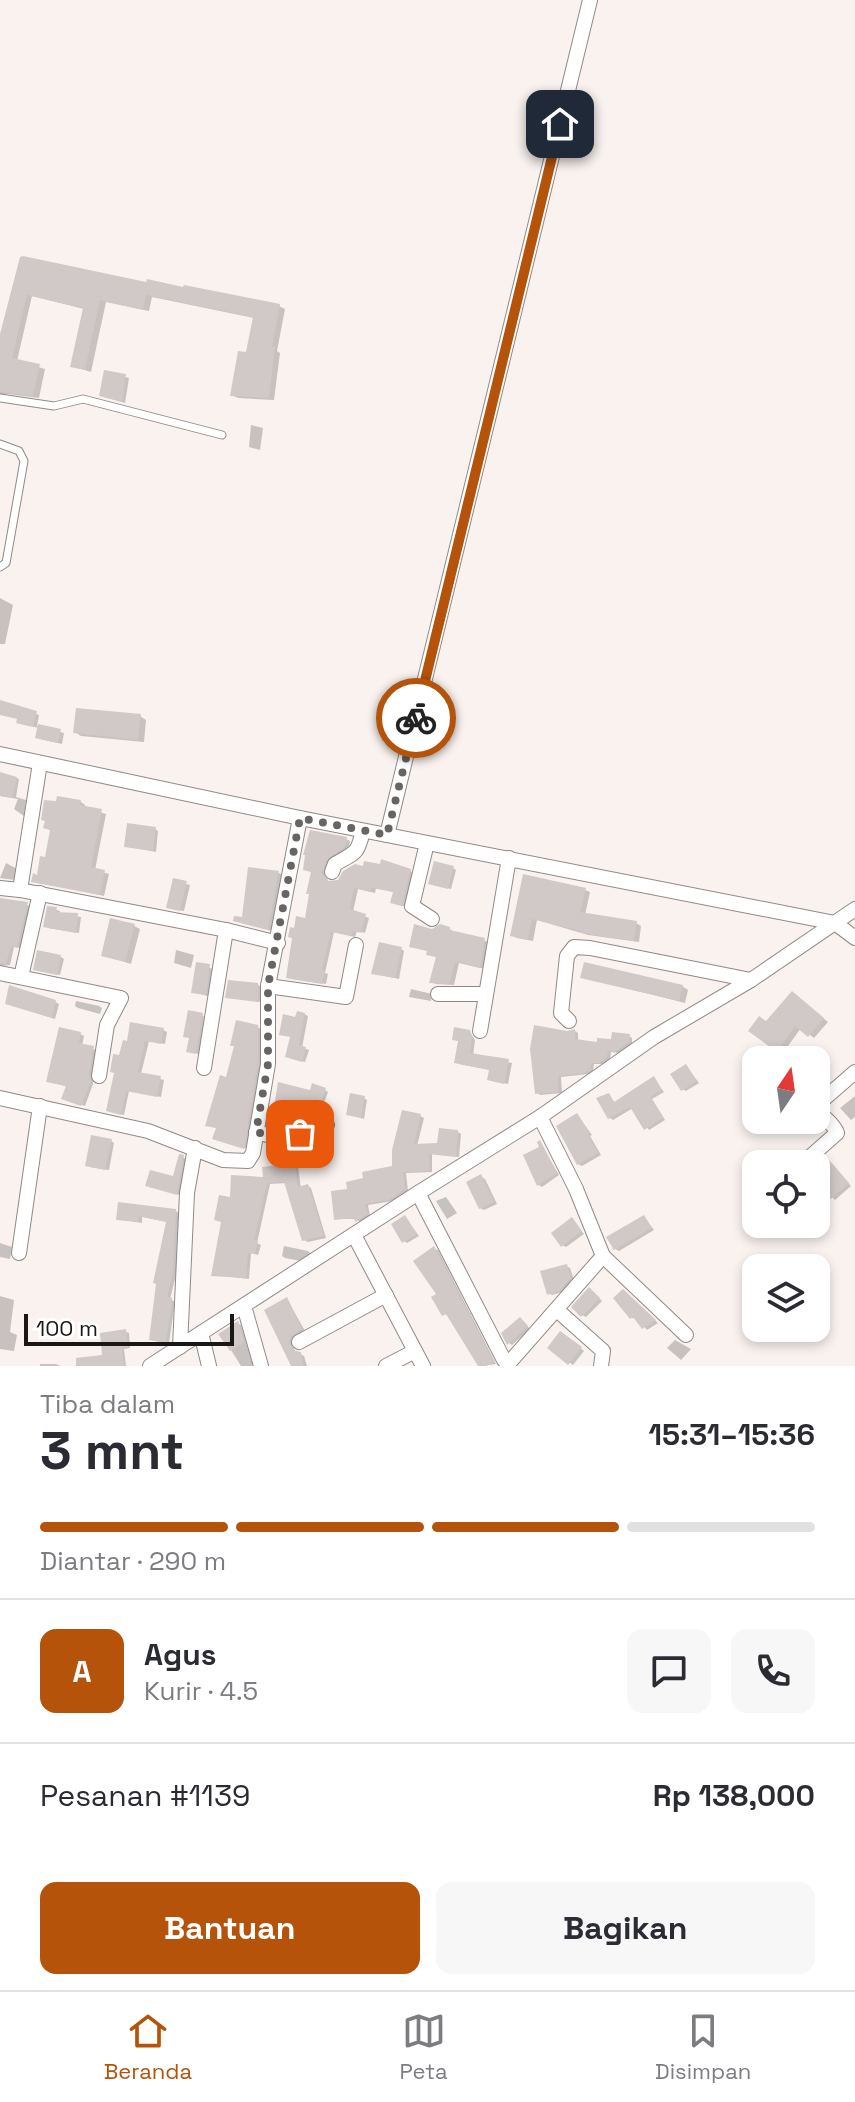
<!DOCTYPE html>
<html lang="id">
<meta charset="utf-8">
<style>
body{margin:0;font-family:"Space Grotesk",sans-serif;background:#f7f7f7;color:#2b2b33;height:100vh;display:flex;flex-direction:column;font-size:30px;white-space:nowrap}
*{box-sizing:border-box;margin:0}
p{font-size:26px;color:#7c7c81}
.icon{flex:none;width:44px;height:44px;fill:none;stroke:currentColor;stroke-width:2;stroke-linecap:round;stroke-linejoin:round}
.map{position:relative;height:1366px;overflow:hidden}
.side{display:flex;flex-direction:column;background:#fff;flex:1}
.side>*{flex:none}
.needle{width:52px;rotate:13deg}
.controls{position:absolute;left:742px;top:1046px;display:grid;gap:16px}
.controls a{display:grid;place-items:center;width:88px;height:88px;border-radius:16px;background:#fff;box-shadow:0 4px 12px #0003;font-size:40px}
.scale{position:absolute;left:24px;bottom:20px;width:210px;box-sizing:border-box;padding-left:8px;border:4px solid #1a1817;border-top:0;font-size:22px;line-height:28px;white-space:nowrap;color:#1a1817;-webkit-text-stroke:6px #fff;paint-order:stroke}
.pin{position:absolute;display:grid;place-items:center;width:68px;height:68px;color:#fff;margin:-34px;border-radius:16px;box-shadow:0 4px 12px #0006}
.courier{position:absolute;display:grid;place-items:center;width:80px;height:80px;margin:-40px;border:6px solid #b45309;border-radius:50%;background:#fff;color:#222;box-shadow:0 2px 10px #0007}
.summary em{font-style:normal;font-weight:700}
.summary div{display:flex;flex-direction:column-reverse}
.summary{display:flex;align-items:center;justify-content:space-between;height:136px;padding:0 40px}
h1{font-size:52px;font-weight:700;line-height:60px}
.bar{display:grid;grid-template-columns:repeat(4,1fr);gap:12px 8px;align-content:center;height:96px;padding:0 40px}
.bar i{height:10px;border-radius:6px;background:#e1e1e2}
.bar .active{background:#b45309}
.bar p{grid-column:span 4}
.line{display:flex;align-items:center;gap:20px;padding:0 40px;border-top:2px solid #e1e1e2}
.line div{flex:1}
.round{display:grid;place-items:center;flex:none;width:84px;height:84px;border-radius:16px;background:#f7f7f7}
.cta{display:flex;gap:16px;margin-top:auto;padding:16px 40px}
.cta a{flex:1;height:92px;border-radius:16px;background:#b45309;color:#fff;font-size:32px;font-weight:700;line-height:92px;text-align:center}
.cta a+a{background:#f7f7f7;color:#2b2b33}
.dock{display:flex;justify-content:space-around;align-items:center;height:112px;border-top:2px solid #e1e1e2;background:#fff;font-size:22px;color:#7c7c81}
.dock a{display:grid;justify-items:center;gap:4px}
.dock .active{color:#b45309}
.map>svg:first-child{display:block}
.shadow{fill:#0003}
.building{fill:#d1c9c8}
.lines{fill:none;stroke-linecap:round;stroke-linejoin:round}
.service-casing{stroke:#908a87;stroke-width:9}
.minor-casing{stroke:#908a87;stroke-width:16}
.service{stroke:#fff;stroke-width:7}
.minor{stroke:#fff;stroke-width:14}
.done{stroke:#686463;stroke-width:8;stroke-dasharray:0 14.4}
.route{stroke:#b45309;stroke-width:10}
</style>
<div class="map">
<svg width="855" height="1366" viewBox="0 0 855 1366">
<rect width="100%" height="100%" fill="#f9f2ef"/>
<g class="shadow">
<path d="M148,284L279,306L285,309L277,351L280,353L274,400L238,398L232,395L247,354L254,318L152,297L149,311L106,302L91,372L72,366L84,309L32,296L17,361L45,369L39,398L8,394L0,396V342L13,290Z"/>
<path d="M105,372L129,378L125,403L105,397Z"/>
<path d="M251,425L263,428L260,450L249,447Z"/>
<path d="M0,598L13,605L5,644H0Z"/>
<path d="M0,702L39,715L37,726L64,733L62,744L40,739L37,737L39,728L22,724L19,718L0,714Z"/>
<path d="M140,716L146,720L144,742L81,736L75,732Z"/>
<path d="M0,773L19,779L16,797L26,800L24,816L14,809L18,799L0,796Z"/>
<path d="M59,798L81,802L85,805L84,808L106,814L95,870L109,874L104,896L34,881L38,878L47,859L52,831L46,828Z"/>
<path d="M155,829L158,831L156,852L126,846Z"/>
<path d="M346,839L350,841L349,848L329,862L325,876L330,883L410,871L413,873L406,907L396,904L395,892L376,888L375,893L358,889L353,912L369,918L365,933L357,931L355,937L334,932L325,973L328,974L326,984L291,979L288,977L296,930L306,921L313,872Z"/>
<path d="M6,863L17,869L15,880L0,878Z"/>
<path d="M453,868L456,870L451,889L433,885Z"/>
<path d="M278,873L282,874L272,931L239,922L244,920Z"/>
<path d="M524,877L585,890L590,892L585,915L636,923L641,926L639,942L588,935L537,920L533,941L517,938L512,935Z"/>
<path d="M175,881L190,885L184,911L172,909Z"/>
<path d="M0,900L31,906L21,948L14,947L10,965L0,966Z"/>
<path d="M49,908L60,911L59,914L81,917L79,933L48,928Z"/>
<path d="M134,926L140,929L131,964L103,955Z"/>
<path d="M450,929L454,933L489,942L485,969L459,963L454,985L436,984L431,982L438,958L428,954L429,951L411,946L433,931Z"/>
<path d="M401,949L404,951L399,979L376,974Z"/>
<path d="M176,950L194,955L191,968L174,963Z"/>
<path d="M61,957L64,959L60,975L39,971Z"/>
<path d="M197,964L216,970L211,997L193,992Z"/>
<path d="M583,977L682,986L688,990L685,1003Z"/>
<path d="M258,985L261,987V1002L231,998Z"/>
<path d="M411,989L432,994L431,1001L409,997Z"/>
<path d="M797,997L828,1022L814,1038L801,1028L783,1053L778,1050L767,1023Z"/>
<path d="M76,1001L99,1006L102,1008L100,1014L78,1008L75,1006Z"/>
<path d="M55,1002L59,1004L55,1019L11,1005Z"/>
<path d="M304,1014L308,1016L302,1048L309,1050L305,1062L290,1058L292,1037L282,1034Z"/>
<path d="M202,1015L204,1017L199,1054L191,1052V1038L185,1036Z"/>
<path d="M257,1027L261,1029V1066L247,1149L218,1140V1129L208,1125L228,1079Z"/>
<path d="M163,1030L167,1032L165,1044L149,1041L141,1074L164,1080L161,1097L129,1091L124,1115L112,1112L121,1058L129,1043Z"/>
<path d="M469,1031L475,1040L473,1056L512,1063L508,1084L493,1081L491,1070L459,1064Z"/>
<path d="M575,1031L578,1033V1042L599,1044L629,1036L632,1038V1044L619,1053L611,1052L610,1059L603,1064H594L593,1071L589,1074L561,1077L562,1093L540,1095L537,1092L567,1033Z"/>
<path d="M80,1034L84,1036L82,1046L96,1050L93,1084L85,1106L67,1100L68,1087L48,1081Z"/>
<path d="M686,1066L699,1083L686,1091L682,1089Z"/>
<path d="M654,1079L664,1092L652,1099L665,1120L649,1130L633,1108L613,1120L610,1118L608,1095L616,1104Z"/>
<path d="M325,1090L328,1092L320,1114L302,1110L293,1131L276,1127L311,1093Z"/>
<path d="M855,1096V1117L851,1120L840,1108Z"/>
<path d="M364,1098L367,1100L364,1119L348,1114Z"/>
<path d="M577,1115L592,1135L590,1136L601,1155L582,1166L578,1164Z"/>
<path d="M420,1116L424,1118L417,1146L439,1145L458,1132L461,1134L459,1157L432,1154V1172L406,1173L408,1191L393,1201L368,1205L370,1216L360,1222L356,1219H336L350,1191L394,1167Z"/>
<path d="M111,1141L114,1143L109,1170L90,1167Z"/>
<path d="M540,1143L559,1175L542,1187L539,1185Z"/>
<path d="M180,1156L186,1159L180,1195L151,1187L174,1178Z"/>
<path d="M295,1165L298,1167L301,1189L308,1186L311,1188L326,1238L308,1242L304,1240L286,1183L270,1184L257,1243L261,1245L258,1255L251,1253L249,1279L214,1275L232,1200Z"/>
<path d="M833,1165L851,1186L835,1200L816,1179V1175Z"/>
<path d="M481,1177L485,1179L497,1204L484,1210L480,1208Z"/>
<path d="M446,1197L457,1213L447,1219L436,1201Z"/>
<path d="M176,1211L179,1213L176,1275L170,1299L175,1302L169,1343L155,1341L168,1222L142,1217V1223L118,1219Z"/>
<path d="M405,1217L419,1236L407,1243L404,1241Z"/>
<path d="M644,1217L654,1230L619,1251L615,1249Z"/>
<path d="M572,1220L584,1234L566,1247L562,1245Z"/>
<path d="M0,1243L12,1247L10,1259L0,1257Z"/>
<path d="M284,1246L308,1251L311,1254L301,1261L285,1258L282,1256Z"/>
<path d="M434,1249L438,1250L496,1364L480,1366L449,1315L444,1314Z"/>
<path d="M566,1266L570,1268L574,1280L562,1292L552,1295L549,1293Z"/>
<path d="M593,1292L602,1301L586,1317L582,1315Z"/>
<path d="M627,1294L658,1323L647,1330L637,1318H632Z"/>
<path d="M0,1296L14,1300L10,1332L17,1335L14,1351L0,1349Z"/>
<path d="M287,1299L305,1331L294,1338L292,1346L296,1352L304,1356L307,1366H293L267,1311Z"/>
<path d="M523,1321L530,1329L512,1345L509,1343Z"/>
<path d="M238,1324L241,1325L253,1366H241L221,1334Z"/>
<path d="M126,1332L129,1333L130,1348L124,1349L126,1366H82L105,1357Z"/>
<path d="M564,1335L584,1351L573,1365L550,1348Z"/>
<path d="M675,1340L691,1349L681,1360L667,1348Z"/>
<path d="M40,1364H56L60,1366H40Z"/>
</g>
<g class="building">
<path d="M23,256L146,282L147,279L183,287L184,285L280,304L272,347H275L269,398L230,396L238,351L246,352L253,317L146,295L143,310L100,300L85,370L70,367L83,308L27,295L12,358L40,364L33,396L0,392V334L20,257Z"/>
<path d="M104,370L126,374L122,402L99,396Z"/>
<path d="M0,700L37,711L33,727L16,723L17,719L0,715Z"/>
<path d="M76,708L141,714L138,740L73,733Z"/>
<path d="M38,724L61,729L58,743L35,738Z"/>
<path d="M0,772L17,777L12,798L0,796Z"/>
<path d="M57,796L81,800L80,805L102,809L91,867L105,870L100,895L31,882L33,873L37,875L40,856L45,857L50,830L43,828L45,821L41,820L44,800L56,801Z"/>
<path d="M127,823L156,827L153,851L124,847Z"/>
<path d="M310,830L347,837L345,847L326,860L322,873L328,881L338,880L343,871L355,864L363,866L364,861L380,864L381,859L411,869L402,906L390,903L393,892L372,888L371,892L354,888L350,909L366,914L361,933L353,931L351,936L331,932L322,970L325,971L322,984L286,978L292,938L288,937L290,927L294,928L296,916L305,918L309,894H306L311,872L303,870L305,855H303Z"/>
<path d="M434,861L454,866L448,889L428,884Z"/>
<path d="M248,867L279,871L268,930L233,921L234,916L242,917Z"/>
<path d="M523,874L586,888L580,912L637,921L634,941L581,933V931L532,919L528,940L510,936Z"/>
<path d="M173,878L187,881L180,911L166,908Z"/>
<path d="M0,898L28,902L17,948L11,946L6,964L0,963Z"/>
<path d="M47,906L57,907L56,912L78,913L76,933L43,927Z"/>
<path d="M110,918L135,924L125,962L101,956Z"/>
<path d="M414,924L432,929L440,924L450,927V930L485,938L480,968L455,962L449,984L429,983L436,957L426,955L427,951L409,947Z"/>
<path d="M379,942L402,947L395,978L371,974Z"/>
<path d="M37,950L61,955L57,975L33,970Z"/>
<path d="M196,962L210,964L206,995L191,993Z"/>
<path d="M584,962L683,985L679,1001L580,978Z"/>
<path d="M228,980L258,983V1002L225,998Z"/>
<path d="M9,985L56,1000L52,1018L5,1004Z"/>
<path d="M792,991L824,1018L808,1037L795,1026L777,1052L748,1031L759,1016L766,1021Z"/>
<path d="M188,1010L203,1013L196,1054L186,1052L189,1038L183,1037Z"/>
<path d="M297,1011L305,1013L299,1045L306,1047L302,1062L285,1057L290,1037L279,1035L283,1014L295,1017Z"/>
<path d="M236,1020L258,1025V1063L244,1149L212,1139L216,1128L205,1126L220,1075L226,1077L234,1046H230Z"/>
<path d="M130,1022L164,1028L161,1044L145,1041L138,1072L161,1076L157,1097L126,1091L121,1115L106,1111L114,1073L110,1072L113,1054L119,1055L123,1040L127,1041Z"/>
<path d="M534,1025L567,1031L575,1029V1039L597,1042V1038L611,1039L612,1032L630,1034L629,1042L615,1052L608,1051L607,1057L599,1063H591L590,1069L585,1073L558,1076V1092L535,1094L530,1049Z"/>
<path d="M59,1027L81,1032L79,1043L94,1046L89,1074L91,1081L81,1106L61,1099L66,1086L46,1082Z"/>
<path d="M454,1027L470,1030L472,1037L470,1053L509,1059L504,1084L487,1080L489,1070L454,1063L458,1041L452,1040Z"/>
<path d="M686,1064L697,1081L681,1091L670,1074Z"/>
<path d="M654,1076L662,1090L650,1097L663,1118L644,1130L630,1107L608,1119L596,1098L609,1093L614,1102Z"/>
<path d="M278,1082L310,1090L312,1083L326,1088L317,1113L298,1110L292,1128L288,1130L271,1126Z"/>
<path d="M350,1093L365,1096L361,1118L346,1115Z"/>
<path d="M402,1110L421,1114L414,1144L437,1143L439,1128L458,1130L456,1157L429,1154L430,1171L403,1172L405,1189L389,1200L365,1204L368,1214L355,1222L354,1218L334,1220L331,1191L347,1189L346,1182L363,1178L362,1172L392,1166V1150Z"/>
<path d="M577,1113L590,1133L588,1134L598,1153L577,1165L556,1126Z"/>
<path d="M91,1135L112,1139L105,1170L85,1166Z"/>
<path d="M540,1140L557,1173L537,1186L523,1155L539,1147L537,1142Z"/>
<path d="M179,1154L184,1155L177,1195L145,1186L150,1170L173,1176Z"/>
<path d="M830,1161L849,1183L831,1199L816,1182V1172Z"/>
<path d="M295,1163L298,1187L308,1184L324,1236L302,1241L284,1182L267,1183L254,1240L258,1241L255,1254L248,1253L246,1278L211,1276L221,1222L214,1220L219,1195L230,1197L231,1175L263,1177L262,1167Z"/>
<path d="M481,1174L494,1202L479,1209L466,1182Z"/>
<path d="M118,1202L176,1209L173,1273L167,1297L172,1298V1303L166,1343L149,1340L156,1284L153,1283L166,1222L139,1216L138,1222L116,1220Z"/>
<path d="M405,1215L417,1234L402,1243L391,1224Z"/>
<path d="M644,1215L652,1228L614,1250L606,1237Z"/>
<path d="M572,1217L582,1231L561,1247L551,1233Z"/>
<path d="M434,1246L494,1362L486,1366H478L446,1314L442,1316L431,1297L436,1294L413,1261Z"/>
<path d="M567,1264L571,1278L559,1291L547,1295L540,1271Z"/>
<path d="M589,1287L600,1298L581,1317L571,1307Z"/>
<path d="M623,1289L656,1320L642,1329L633,1317L630,1319L613,1298Z"/>
<path d="M287,1297L302,1329L291,1336L289,1342L293,1350L301,1352L303,1366H291L264,1310Z"/>
<path d="M520,1317L528,1326L507,1345L501,1333Z"/>
<path d="M238,1321L244,1342L230,1351L218,1334Z"/>
<path d="M126,1329L128,1347L122,1348L124,1366H76V1358L102,1355L100,1333Z"/>
<path d="M560,1331L582,1347L568,1365L547,1348Z"/>
</g>
<g class="lines">
<defs>
<g id="service">
<path d="M0,398L54,406L83,399L222,435"/>
<path d="M0,444L19,451L24,461L6,563L0,567"/>
</g>
<g id="minor">
<path d="M0,754L300,818L835,923L855,938"/>
<path d="M40,763L20,890L226,930L278,943"/>
<path d="M387,835L590,0"/>
<path d="M427,843L412,906L432,919"/>
<path d="M332,872L335,864C356,852 357,855 363,831"/>
<path d="M0,888L20,890"/>
<path d="M0,973L121,998L107,1025L99,1076"/>
<path d="M21,977L40,893"/>
<path d="M268,986L346,997L356,945"/>
<path d="M438,994H485"/>
<path d="M569,1021L561,1013L567,956L574,947L590,948L751,980"/>
<path d="M480,1031L509,858"/>
<path d="M204,1068L226,930"/>
<path d="M0,1098L148,1131L223,1160L248,1161L253,1153L268,1064V986L300,818"/>
<path d="M540,1117L576,1189L603,1256L686,1335"/>
<path d="M256,1132L290,1141L300,1134L305,1121L327,1125"/>
<path d="M802,1164L837,1133C833,1121 819,1117 817,1105L855,1072"/>
<path d="M418,1193L504,1360L509,1363L603,1256"/>
<path d="M354,1235L423,1366"/>
<path d="M19,1253L40,1106"/>
<path d="M244,1306L261,1366"/>
<path d="M557,1310L603,1351L601,1366"/>
<path d="M201,1333L209,1366"/>
<path d="M299,1342L386,1295"/>
<path d="M180,1347L187,1193L195,1148"/>
<path d="M150,1366L418,1193L540,1117L654,1037L751,980L855,909"/>
<path d="M386,1366L415,1351"/>
</g>
</defs>
<use href="#service" class="service-casing"/>
<use href="#minor" class="minor-casing"/>
<use href="#service" class="service"/>
<use href="#minor" class="minor"/>
</g>
<g class="lines">
<path class="done" d="M300,1134L290,1141L256,1132L268,1064V986L300,818L387,835L416,718"/>
<path class="route" d="M416,718L560,124"/>
</g>
</svg>
<div class="controls">
<a><svg class="needle" viewBox="-14 -14 28 28"><path d="M0-13l5 13h-10z" fill="#e53935"/><path d="M0 13l5-13h-10z" fill="#7c7c81"/></svg></a>
<a><svg class="icon" aria-label="locate" viewBox="0 0 24 24"><circle cx="12" cy="12" r="6"/><path d="M12 2v4M12 18v4M2 12h4M18 12h4"/></svg></a>
<a><svg class="icon" aria-label="layers" viewBox="0 0 24 24"><path d="M12 4l9 5-9 5-9-5zM3 14l9 5 9-5"/></svg></a>
</div>
<div class="scale">100 m</div>
<div class="pin" style="left:300px;top:1134px;background:#ea580c"><svg class="icon" aria-label="bag" viewBox="0 0 24 24"><path d="M5 8h14l-1 12H6zM9 8a3 3 0 0 1 6 0"/></svg></div>
<div class="pin" style="left:560px;top:124px;background:#1f2937"><svg class="icon" aria-label="home" viewBox="0 0 24 24"><path d="M3 11l9-7 9 7M6 9v11h12V9"/></svg></div>
<div class="courier" style="left:416px;top:718px"><svg class="icon" aria-label="bike" viewBox="0 0 24 24"><circle cx="6" cy="16" r="4"/><circle cx="18" cy="16" r="4"/><path d="M6 16l4-8h5l3 8M10 8l3 8H6M13 5h3"/></svg></div>
</div>
<section class="side">
<div class="summary"><div><h1>3 mnt</h1><p>Tiba dalam</p></div><em>15:31–15:36</em></div>
<div class="bar"><i class="active"></i><i class="active"></i><i class="active"></i><i></i><p>Diantar · 290 m</p></div>
<div class="line" style="height:144px"><b class="round" style="background:#b45309;color:#fff">A</b><div><b>Agus</b><p>Kurir · 4.5</p></div><a class="round"><svg class="icon" aria-label="chat" viewBox="0 0 24 24"><path d="M4 5h16v11H9l-5 4z"/></svg></a><a class="round"><svg class="icon" aria-label="phone" viewBox="0 0 24 24"><path d="M5 4h4l2 5-3 2q2 4 5 5l2-3 5 2v4C11 20 4 13 5 4z"/></svg></a></div>
<div class="line" style="height:104px"><div>Pesanan #1139</div><b>Rp 138,000</b></div>
<div class="cta"><a>Bantuan</a><a>Bagikan</a></div>
</section>
<nav class="dock">
<a class="active"><svg class="icon" aria-label="home" viewBox="0 0 24 24"><path d="M3 11l9-7 9 7M6 9v11h12V9"/></svg>Beranda</a>
<a><svg class="icon" aria-label="map" viewBox="0 0 24 24"><path d="M3 6l6-2 6 2 6-2v14l-6 2-6-2-6 2zM9 4v14M15 6v14"/></svg>Peta</a>
<a><svg class="icon" aria-label="saved" viewBox="0 0 24 24"><path d="M7 4h10v16l-5-4-5 4z"/></svg>Disimpan</a>
</nav>
